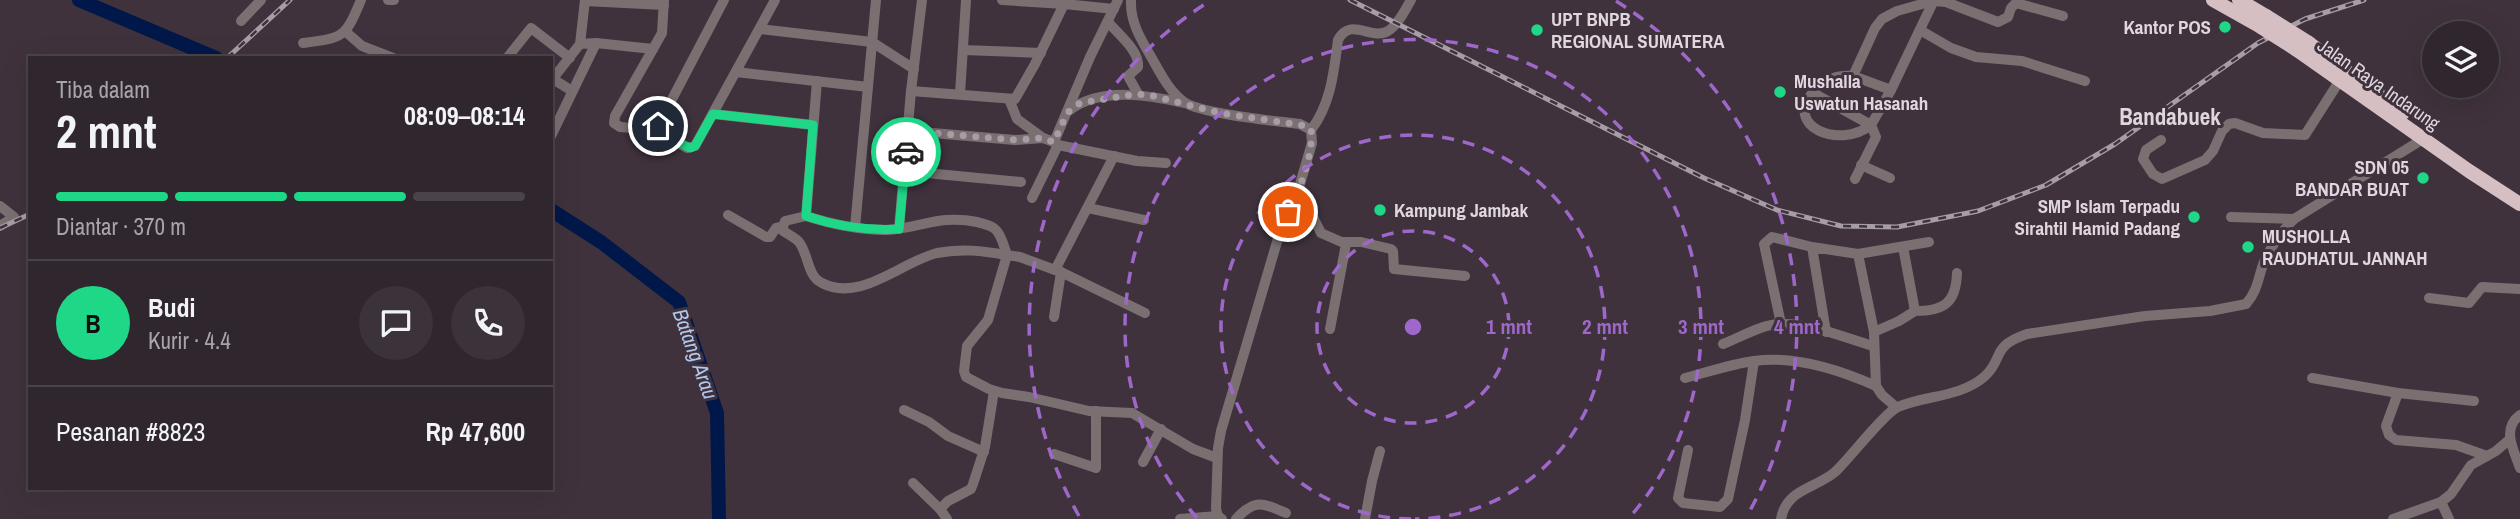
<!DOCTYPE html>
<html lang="id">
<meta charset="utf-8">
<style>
body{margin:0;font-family:"Archivo Narrow",sans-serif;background:#3b323a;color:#f1f3f6;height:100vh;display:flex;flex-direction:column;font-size:26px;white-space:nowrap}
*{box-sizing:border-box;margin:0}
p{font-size:23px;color:#a7a5aa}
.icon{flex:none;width:38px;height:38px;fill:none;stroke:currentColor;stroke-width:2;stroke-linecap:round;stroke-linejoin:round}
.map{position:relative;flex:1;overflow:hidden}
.details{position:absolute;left:28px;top:56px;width:525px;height:434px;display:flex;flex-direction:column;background:#2f262e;border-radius:0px;box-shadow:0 7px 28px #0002,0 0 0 2px #4a434a}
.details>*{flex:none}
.buttons{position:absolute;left:2422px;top:21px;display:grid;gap:14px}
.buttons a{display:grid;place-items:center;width:77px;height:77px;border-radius:50%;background:#2f262e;box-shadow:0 7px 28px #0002,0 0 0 2px #4a434a;font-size:35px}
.pin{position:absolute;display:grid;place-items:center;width:60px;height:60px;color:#fff;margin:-30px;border:4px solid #fff;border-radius:50%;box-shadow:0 2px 7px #0007}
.courier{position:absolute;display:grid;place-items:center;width:70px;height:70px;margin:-35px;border:5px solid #1fd887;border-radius:50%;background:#fff;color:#222;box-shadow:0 2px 9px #0007}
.head em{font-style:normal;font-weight:700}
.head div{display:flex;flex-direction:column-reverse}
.head{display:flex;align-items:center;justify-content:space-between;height:119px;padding:0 28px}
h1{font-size:46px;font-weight:700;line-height:52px}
.bar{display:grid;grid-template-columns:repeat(4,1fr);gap:10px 7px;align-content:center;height:84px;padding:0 28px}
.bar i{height:9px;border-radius:5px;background:#4a434a}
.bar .on{background:#1fd887}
.bar p{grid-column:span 4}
.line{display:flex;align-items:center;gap:18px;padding:0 28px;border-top:2px solid #4a434a}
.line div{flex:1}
.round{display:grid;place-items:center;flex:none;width:74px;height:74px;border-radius:37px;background:#3b323a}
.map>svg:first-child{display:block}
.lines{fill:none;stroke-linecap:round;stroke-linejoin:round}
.river{stroke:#001849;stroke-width:14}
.minor{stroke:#7a7072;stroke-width:10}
.highway{stroke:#d6bfc3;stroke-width:14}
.rail-casing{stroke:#a79da6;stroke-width:5}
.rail{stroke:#3f323d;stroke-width:2.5;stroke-dasharray:8;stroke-linecap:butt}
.highway-bridge{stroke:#d6bfc3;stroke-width:14}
.done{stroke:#a79da6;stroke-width:7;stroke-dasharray:0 12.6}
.route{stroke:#1fd887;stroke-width:9}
.ring{fill:none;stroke:#9e68ca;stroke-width:3.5;stroke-dasharray:12 9}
.poi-dot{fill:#1fd887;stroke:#3f323d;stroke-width:2.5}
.labels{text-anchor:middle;stroke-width:6;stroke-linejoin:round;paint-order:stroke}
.poi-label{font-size:19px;font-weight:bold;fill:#dfd6de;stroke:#3f323d;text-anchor:start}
.street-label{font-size:19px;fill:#dfd6de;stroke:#3f323d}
.water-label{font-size:21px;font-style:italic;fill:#b0c7ee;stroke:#3f323d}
.quarter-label{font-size:23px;font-weight:bold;fill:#dfd6de;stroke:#3f323d}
.centre{fill:#9e68ca;stroke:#3f323d;stroke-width:3.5}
.ring-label{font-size:21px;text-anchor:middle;font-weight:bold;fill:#9e68ca;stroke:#3f323d;stroke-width:6;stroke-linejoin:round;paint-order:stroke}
</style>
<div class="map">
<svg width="2520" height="519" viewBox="0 0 2520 519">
<rect width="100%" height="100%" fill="#3f323d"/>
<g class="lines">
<g class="river">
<path d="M79,0L216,58"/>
<path d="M551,210L601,242L679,302L717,413L719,519"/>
</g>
<g class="minor">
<path d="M388,0H394"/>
<path d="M724,0L658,126L660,133L687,148L695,146L775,0"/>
<path d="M1002,0L1064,4"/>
<path d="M1131,0C1130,21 1140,38 1150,55C1160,72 1168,90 1184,102C1201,114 1276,121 1300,124L1311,130L1312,143L1300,184L1282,225L1221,431L1218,448L1216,509L1218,516L1222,519"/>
<path d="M585,1L664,5"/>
<path d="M241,21L261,0"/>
<path d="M1108,22C1118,34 1140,51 1138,67L1128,76L1138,94"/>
<path d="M760,29L872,42L914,69"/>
<path d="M1920,30L1951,48L1976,57L2022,61L2085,81"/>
<path d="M346,32L362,46L393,58"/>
<path d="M303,43C344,38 345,38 361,0"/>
<path d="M596,43L653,49L662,33L664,0"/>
<path d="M653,49L615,116L614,123L620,127L658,130"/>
<path d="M963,50L1041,53"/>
<path d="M507,58L531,28L570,58"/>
<path d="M736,72L868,87"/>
<path d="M553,79L572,91"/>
<path d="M551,81L580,44L585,0"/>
<path d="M817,81L806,216C831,224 859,230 886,230C919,229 939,214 977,222C983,224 992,225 996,230C1002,236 1004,247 1007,255L1020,257L1055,270"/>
<path d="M1891,90L1853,76L1875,28L1882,19L1897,11L1933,1L1946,2L1998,22L2008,17L2011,8L2016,3L2063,16"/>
<path d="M911,91L1015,99L1035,64L1064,4L1114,9"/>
<path d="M1813,93L1871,125C1839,150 1782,126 1814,91C1826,79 1836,75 1853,76"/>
<path d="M960,94L966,0"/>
<path d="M1009,99L1017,119L1043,138"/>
<path d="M1070,110C1101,87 1149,95 1184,103"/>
<path d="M713,114L813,125"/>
<path d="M1311,130C1331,104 1334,71 1338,40C1351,16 1371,41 1388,31C1398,25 1405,10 1411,0"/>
<path d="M909,131L1015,140L1043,138L1054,142"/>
<path d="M551,136L596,43L580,44"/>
<path d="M2161,140L2146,150L2143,159L2153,174L2162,179L2205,160L2213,151L2222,131L2229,124L2235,123L2263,133L2305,135L2340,80"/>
<path d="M1058,145L1137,161L1166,163"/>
<path d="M1861,165L1890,178"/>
<path d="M905,171L1021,182"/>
<path d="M1855,179L1876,137L1871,125L1891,90L1934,0"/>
<path d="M1032,198L1058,145L1054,142L1090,57L1118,0"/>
<path d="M0,206L14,217L0,226"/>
<path d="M1088,208L1144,220"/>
<path d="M1288,212H1305L1312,215L1321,233L1346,244L1330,329"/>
<path d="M728,215L766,237H770L776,228L781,227"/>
<path d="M806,216L785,221L782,230C787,234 794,237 799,242C809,255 807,276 822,283C860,303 901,262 937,253C961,248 983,251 1007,255L988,320L967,346L964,371L966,377L989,389L1002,393L1029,397L1089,411L1132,413L1193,449L1217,458"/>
<path d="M2231,217L2294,219"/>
<path d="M855,227L876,0"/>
<path d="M899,229L911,91L922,0"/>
<path d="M1344,242H1361L1391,249L1393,251L1394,269L1465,276"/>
<path d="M1903,247L1915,311C1944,311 1956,303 1957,273"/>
<path d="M1858,254L1929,242"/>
<path d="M1061,272L1145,313"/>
<path d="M2429,298L2469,303L2482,287L2520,289"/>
<path d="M1054,317L1061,272L1055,270L1114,156"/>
<path d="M1781,324L1764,244L1772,237L1812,247"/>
<path d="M1826,332L1812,247L1858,254L1874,332L1876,386L1882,395L1896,407"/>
<path d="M1874,332L1899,321L1915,311"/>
<path d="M1723,344C1741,337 1762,324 1781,324C1812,323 1845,338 1873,346"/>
<path d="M1685,378C1708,372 1731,364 1754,361C1794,355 1840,370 1876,386"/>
<path d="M2312,378L2398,393L2474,401"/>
<path d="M2398,393L2386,426L2389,435L2396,440L2456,445L2487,456"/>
<path d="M904,410L929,422L948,436L984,452"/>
<path d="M2520,415C2501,429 2514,450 2520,468"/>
<path d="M1688,450L1678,498L1683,503L1720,507L1728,499L1745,420L1754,361"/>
<path d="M1054,454L1096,468V411"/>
<path d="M1143,462L1161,429"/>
<path d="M913,483L940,509"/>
<path d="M2441,502L2449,519"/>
<path d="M947,519L940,509L948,501L971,489L973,484L985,447L994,391"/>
<path d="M1180,519L1218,516"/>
<path d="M1236,519C1255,498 1263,503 1286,513"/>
<path d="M1365,519L1372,481L1380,451"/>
<path d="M1781,519C1786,489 1815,489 1835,472C1849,459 1885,412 1898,407C1925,395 1959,398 1984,377C2005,359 1989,347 2027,334L2145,316L2210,311L2246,304C2258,291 2258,277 2264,262C2271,246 2282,231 2294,219L2423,139"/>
<path d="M2393,519L2441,502L2451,494L2471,465L2496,451L2510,439"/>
</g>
<g class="highway">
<path d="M2213,0L2261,27"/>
<path d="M2239,0L2266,16"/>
<path d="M2309,43L2403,113"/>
<path d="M2297,50L2469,171L2520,204"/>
</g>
<defs>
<g id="rail">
<path d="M1350,0L1704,178L1777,210L1841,226L1897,227L1978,211L2046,185L2115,144L2258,43L2305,19L2364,0"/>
<path d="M227,58L290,0"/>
<path d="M0,228L30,214"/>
</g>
</defs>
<use href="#rail" class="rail-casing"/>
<use href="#rail" class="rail"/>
<g class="highway-bridge">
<path d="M2266,16L2309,43"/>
<path d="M2261,27L2297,50"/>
</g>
</g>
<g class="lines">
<path class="done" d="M906,152L909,131L1015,140L1042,138L1054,142L1067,113L1080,103L1136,94L1149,95L1220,113L1307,126L1311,130C1314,153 1299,192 1288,212"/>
<path class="route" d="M658,126L660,133L690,148L695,146L713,114L813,125L806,216C836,226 867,231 899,229L906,152"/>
</g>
<g class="ring">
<circle cx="1413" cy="327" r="96"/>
<path d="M1411 519A192 192 0 1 1 1415 519"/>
<path d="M1197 518A288 288 0 1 1 1629 518"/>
<path d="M1079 516A384 384 0 0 1 1210 1M1616 1A384 384 0 0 1 1747 516"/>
</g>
<g class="poi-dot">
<circle cx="2225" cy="27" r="7"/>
<circle cx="1537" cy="30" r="7"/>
<circle cx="1780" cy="92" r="7"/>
<circle cx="2423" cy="178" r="7"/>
<circle cx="1380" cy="210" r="7"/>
<circle cx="2194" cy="217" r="7"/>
<circle cx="2248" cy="247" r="7"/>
</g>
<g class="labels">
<g class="poi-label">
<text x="1551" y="26">UPT BNPB<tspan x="1551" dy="22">REGIONAL SUMATERA</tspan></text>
<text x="2211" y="34" text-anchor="end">Kantor POS</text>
<text x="1794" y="88">Mushalla<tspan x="1794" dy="22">Uswatun Hasanah</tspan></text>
<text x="2409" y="174" text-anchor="end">SDN 05<tspan x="2409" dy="22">BANDAR BUAT</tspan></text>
<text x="2180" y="213" text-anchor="end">SMP Islam Terpadu<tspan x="2180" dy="22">Sirahtil Hamid Padang</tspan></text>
<text x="1394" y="217">Kampung Jambak</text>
<text x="2262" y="243">MUSHOLLA<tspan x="2262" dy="22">RAUDHATUL JANNAH</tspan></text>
</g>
<g class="street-label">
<text transform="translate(2379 84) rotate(35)" y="7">Jalan Raya Indarung</text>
</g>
<g class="water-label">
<text transform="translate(695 354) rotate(70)" y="7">Batang Arau</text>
</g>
<g class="quarter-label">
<text x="2170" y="125">Bandabuek</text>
</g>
</g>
<circle cx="1413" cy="327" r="10" class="centre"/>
<g class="ring-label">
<text x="1509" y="334">1 mnt</text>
<text x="1605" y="334">2 mnt</text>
<text x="1701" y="334">3 mnt</text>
<text x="1797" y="334">4 mnt</text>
</g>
</svg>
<div class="buttons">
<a><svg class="icon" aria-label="layers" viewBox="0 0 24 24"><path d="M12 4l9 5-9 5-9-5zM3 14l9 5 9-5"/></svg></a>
</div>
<div class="pin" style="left:1288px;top:212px;background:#ea580c"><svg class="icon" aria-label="bag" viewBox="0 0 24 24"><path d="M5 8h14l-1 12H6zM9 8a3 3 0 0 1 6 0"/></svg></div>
<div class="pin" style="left:658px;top:126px;background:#1f2937"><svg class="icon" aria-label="home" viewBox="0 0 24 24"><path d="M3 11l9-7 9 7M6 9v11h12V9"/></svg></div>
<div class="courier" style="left:906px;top:152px"><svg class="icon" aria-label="car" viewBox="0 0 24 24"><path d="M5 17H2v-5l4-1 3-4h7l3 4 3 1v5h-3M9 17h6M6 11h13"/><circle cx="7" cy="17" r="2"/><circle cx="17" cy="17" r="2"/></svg></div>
<section class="details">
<div class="head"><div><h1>2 mnt</h1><p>Tiba dalam</p></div><em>08:09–08:14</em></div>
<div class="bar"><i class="on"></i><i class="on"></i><i class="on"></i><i></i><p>Diantar · 370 m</p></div>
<div class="line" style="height:126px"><b class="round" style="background:#1fd887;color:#111">B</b><div><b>Budi</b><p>Kurir · 4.4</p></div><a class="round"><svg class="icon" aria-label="chat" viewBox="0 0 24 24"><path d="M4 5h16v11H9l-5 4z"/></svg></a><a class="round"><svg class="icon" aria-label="phone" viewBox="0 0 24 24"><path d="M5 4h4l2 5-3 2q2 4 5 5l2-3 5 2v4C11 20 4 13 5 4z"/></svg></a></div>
<div class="line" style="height:91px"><div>Pesanan #8823</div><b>Rp 47,600</b></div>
</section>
</div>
